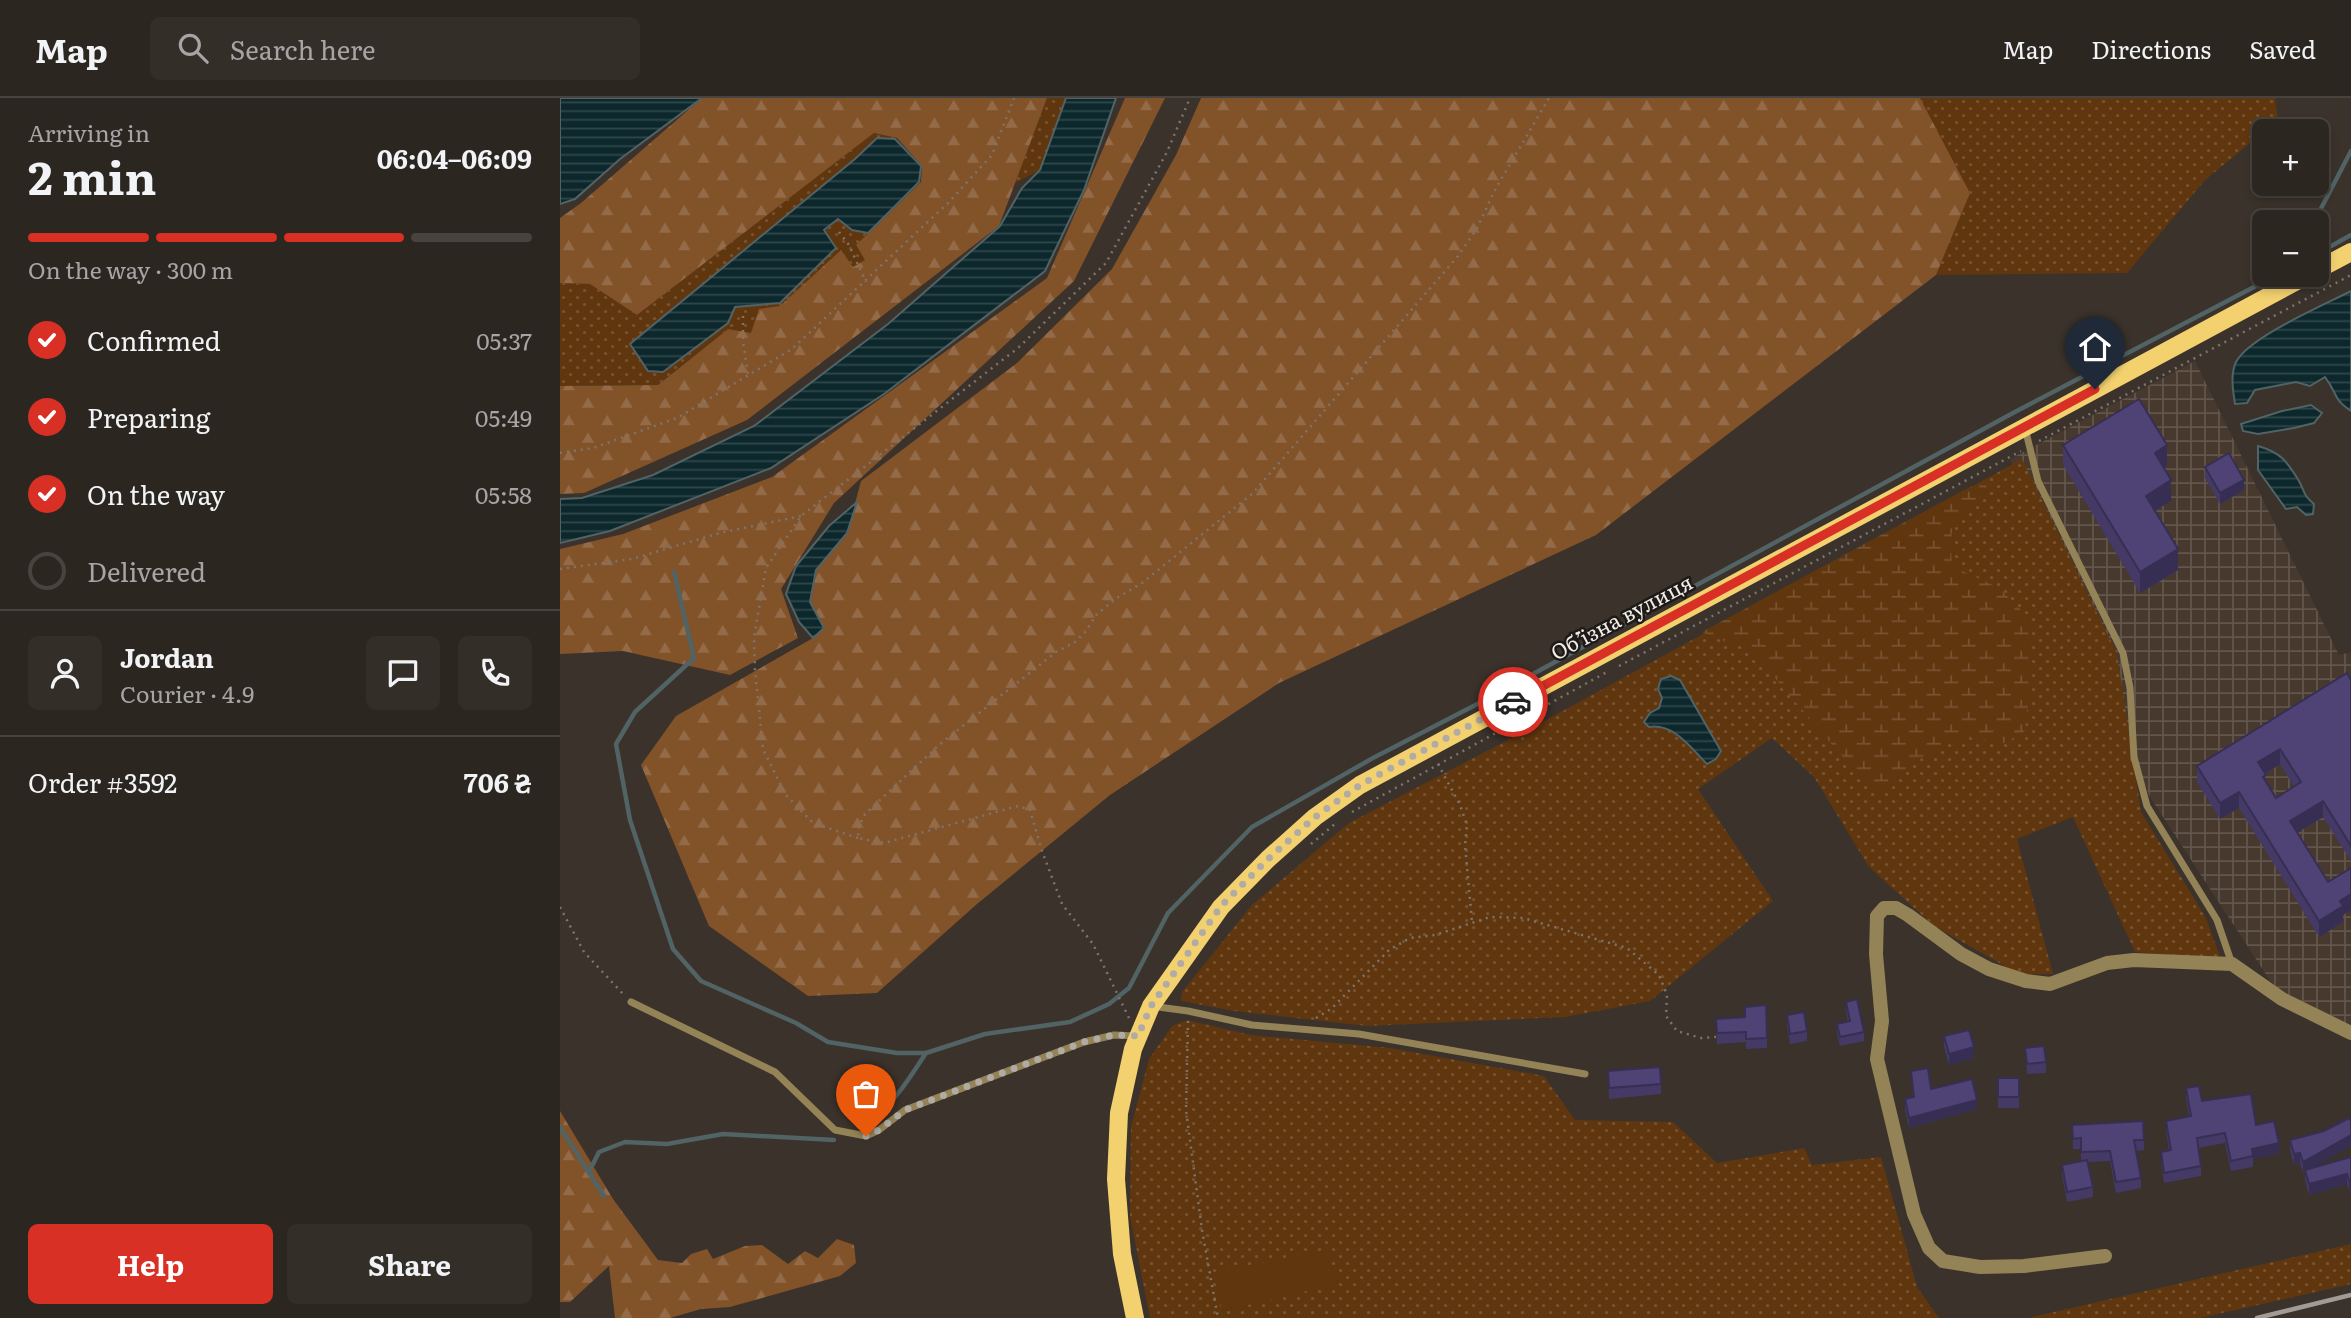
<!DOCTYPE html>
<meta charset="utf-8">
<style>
body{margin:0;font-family:Literata,serif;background:#342e29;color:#f1f3f6;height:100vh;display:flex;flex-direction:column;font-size:26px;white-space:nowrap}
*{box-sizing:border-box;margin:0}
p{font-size:23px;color:#a6a5a5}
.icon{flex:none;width:38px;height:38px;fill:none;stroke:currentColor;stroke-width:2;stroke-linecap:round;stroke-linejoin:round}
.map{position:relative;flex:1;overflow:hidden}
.details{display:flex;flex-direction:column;background:#2c2620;width:560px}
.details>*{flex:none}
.buttons{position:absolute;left:1692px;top:21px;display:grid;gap:14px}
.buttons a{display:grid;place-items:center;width:77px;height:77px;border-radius:10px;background:#2c2620;box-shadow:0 4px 10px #0003,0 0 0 2px #48433e;font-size:35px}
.pin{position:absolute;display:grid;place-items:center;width:60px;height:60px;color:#fff;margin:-72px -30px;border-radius:50% 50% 50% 0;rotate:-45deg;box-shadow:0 0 7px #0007}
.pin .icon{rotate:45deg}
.courier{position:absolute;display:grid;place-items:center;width:70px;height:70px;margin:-35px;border:5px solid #d93025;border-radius:50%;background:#fff;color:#222;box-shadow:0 2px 9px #0007}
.head em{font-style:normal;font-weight:700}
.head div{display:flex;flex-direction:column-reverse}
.head{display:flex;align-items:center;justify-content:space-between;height:119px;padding:0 28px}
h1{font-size:46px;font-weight:700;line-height:52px}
.bar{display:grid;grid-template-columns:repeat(4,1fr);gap:10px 7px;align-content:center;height:84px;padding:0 28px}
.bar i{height:9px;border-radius:5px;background:#48433e}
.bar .selected{background:#d93025}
.bar p{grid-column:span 4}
.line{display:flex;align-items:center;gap:18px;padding:0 28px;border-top:2px solid #48433e}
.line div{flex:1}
.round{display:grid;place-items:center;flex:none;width:74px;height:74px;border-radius:10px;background:#342e29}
ol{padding:0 28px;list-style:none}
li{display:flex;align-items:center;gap:21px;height:77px}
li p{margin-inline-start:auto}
li .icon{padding:7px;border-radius:50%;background:#d93025;color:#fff;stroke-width:4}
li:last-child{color:#a6a5a5}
li i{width:38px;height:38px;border:4px solid #48433e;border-radius:50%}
.action{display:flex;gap:14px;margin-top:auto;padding:14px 28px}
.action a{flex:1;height:80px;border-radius:10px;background:#d93025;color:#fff;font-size:28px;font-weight:700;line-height:80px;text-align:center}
.action a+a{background:#342e29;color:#f1f3f6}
header{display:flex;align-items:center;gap:42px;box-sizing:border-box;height:98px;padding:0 35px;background:#2c2620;border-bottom:2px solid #48433e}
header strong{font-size:33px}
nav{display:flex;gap:38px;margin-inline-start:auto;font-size:24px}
.search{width:490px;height:63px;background:#342e29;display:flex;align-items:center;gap:18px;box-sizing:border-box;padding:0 24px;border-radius:10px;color:#a6a5a5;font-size:26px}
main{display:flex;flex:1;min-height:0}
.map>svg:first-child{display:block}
.industrial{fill:url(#industrial-grid)}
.grass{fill:url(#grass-dots)}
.forest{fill:url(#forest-firs)}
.wetland{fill:url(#wetland-marsh)}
.garden{fill:#60360f}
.water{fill:url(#water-rules);stroke:#516364;stroke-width:2}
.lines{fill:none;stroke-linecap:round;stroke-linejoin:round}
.stream{stroke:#516364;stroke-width:4.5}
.path{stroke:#7c756f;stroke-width:2.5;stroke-dasharray:2 5;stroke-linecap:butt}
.lane{stroke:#938356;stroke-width:7}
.street{stroke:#938356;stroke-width:14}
.primary{stroke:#f3d16f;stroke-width:18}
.rail{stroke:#a19b95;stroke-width:4.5}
.wall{fill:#443a65;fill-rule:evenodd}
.shaded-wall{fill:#372f53}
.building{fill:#4f4376;stroke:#372f53;stroke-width:2;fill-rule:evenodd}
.done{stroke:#b1aba5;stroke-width:7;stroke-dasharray:0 12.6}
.route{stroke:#d93025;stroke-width:9}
.labels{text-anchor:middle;stroke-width:5;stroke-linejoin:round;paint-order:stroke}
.street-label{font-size:21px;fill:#f1ece7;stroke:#1e1a17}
</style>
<header>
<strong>Map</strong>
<div class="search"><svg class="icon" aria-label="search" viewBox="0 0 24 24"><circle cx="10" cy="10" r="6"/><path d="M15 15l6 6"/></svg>Search here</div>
<nav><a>Map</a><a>Directions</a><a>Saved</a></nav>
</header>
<main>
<section class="details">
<div class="head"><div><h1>2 min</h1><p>Arriving in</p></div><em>06:04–06:09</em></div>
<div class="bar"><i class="selected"></i><i class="selected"></i><i class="selected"></i><i></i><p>On the way · 300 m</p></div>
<ol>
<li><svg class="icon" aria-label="check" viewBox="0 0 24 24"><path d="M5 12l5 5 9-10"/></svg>Confirmed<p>05:37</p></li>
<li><svg class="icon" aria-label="check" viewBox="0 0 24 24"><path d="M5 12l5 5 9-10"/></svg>Preparing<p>05:49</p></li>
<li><svg class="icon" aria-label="check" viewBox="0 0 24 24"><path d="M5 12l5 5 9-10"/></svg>On the way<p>05:58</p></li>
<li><i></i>Delivered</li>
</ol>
<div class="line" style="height:126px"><a class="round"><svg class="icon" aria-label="person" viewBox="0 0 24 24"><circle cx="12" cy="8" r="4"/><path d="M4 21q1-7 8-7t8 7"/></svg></a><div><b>Jordan</b><p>Courier · 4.9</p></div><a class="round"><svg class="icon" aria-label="chat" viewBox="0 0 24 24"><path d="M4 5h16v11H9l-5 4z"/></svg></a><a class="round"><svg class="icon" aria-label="phone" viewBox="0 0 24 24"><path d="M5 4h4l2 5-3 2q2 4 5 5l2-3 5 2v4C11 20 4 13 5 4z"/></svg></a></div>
<div class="line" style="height:91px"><div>Order #3592</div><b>706 ₴</b></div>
<div class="action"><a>Help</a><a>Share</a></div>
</section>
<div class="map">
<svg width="1791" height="1220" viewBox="0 0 1791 1220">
<defs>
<pattern id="industrial-grid" width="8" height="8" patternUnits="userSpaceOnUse" patternTransform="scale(1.75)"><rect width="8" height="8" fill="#47392e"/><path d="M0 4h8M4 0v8" fill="none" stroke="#62564c"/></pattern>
<pattern id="grass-dots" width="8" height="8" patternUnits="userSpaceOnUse" patternTransform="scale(1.75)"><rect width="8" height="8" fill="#60360f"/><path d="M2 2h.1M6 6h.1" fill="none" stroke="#775332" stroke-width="1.8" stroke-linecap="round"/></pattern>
<pattern id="forest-firs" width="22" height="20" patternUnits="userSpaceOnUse" patternTransform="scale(1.75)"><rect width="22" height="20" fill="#825229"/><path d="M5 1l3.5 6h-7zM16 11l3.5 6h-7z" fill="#946b48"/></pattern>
<pattern id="wetland-marsh" width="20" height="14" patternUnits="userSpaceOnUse" patternTransform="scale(1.75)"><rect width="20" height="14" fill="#60360f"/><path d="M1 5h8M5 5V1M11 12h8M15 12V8" fill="none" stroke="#775332"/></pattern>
<pattern id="water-rules" width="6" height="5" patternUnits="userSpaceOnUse" patternTransform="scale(1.75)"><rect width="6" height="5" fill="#0c282c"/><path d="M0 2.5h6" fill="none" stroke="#30474b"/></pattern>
</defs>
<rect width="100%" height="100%" fill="#3a322b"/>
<path class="industrial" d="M1635,263L1779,557L1791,554V932L1722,901L1590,699L1450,361Z"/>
<g class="grass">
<path d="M487,0H506L480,72L455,85Z"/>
<path d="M1360,0H1715L1718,22L1645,82L1567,175L1376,177L1410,95Z"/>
<path d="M314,35L336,40H317L295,61L103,274L168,225L175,209L188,207L278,121L292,132L308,135L296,148L306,162L293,169L281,153L191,235L168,231L98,287L0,288V185L30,186L77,217Z"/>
<path d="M1462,361L1557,556L1581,714L1646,820L1661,861L1575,854L1513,719L1457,741L1493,876H1459L1374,828L1309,769L1254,679L1212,640L1138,691L1213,803L1090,903L1005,919L807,928L674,913L621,903L622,894L692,807L789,725L988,621Z"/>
<path d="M627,922L691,937L830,950L984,978L1015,1022L1113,1024L1157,1065L1244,1050L1252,1067L1321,1059L1357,1189L1379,1220H590L570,1118L571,1029L589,961L612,928Z"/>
<path d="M1791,1146V1186L1640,1220H1468Z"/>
</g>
<g class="forest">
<path d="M142,0H487L439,128L187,322L24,395L0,396V288L98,287L168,231L191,235L199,211L220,208L281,152L293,169L305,162L296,147L361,84L362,68L337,40L314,35L77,217L30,186L0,185V120L21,105Z"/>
<path d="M565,0H605L514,183L274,405L221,491L238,540L170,577L63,553L0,556V451L63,436L212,379L487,180Z"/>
<path d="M641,0H1360L1410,95L1376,177L1036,437L719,585L550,697L417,806L317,895L248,898L149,828L81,667L116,618L253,540L264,530L250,504L256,472L287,435L301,383L457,265L552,171L616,57Z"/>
<path d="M0,1013L53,1101L98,1162L122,1165L131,1156L147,1151L153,1161L185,1148L202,1147L228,1166L245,1153L258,1160L277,1141L294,1147L296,1165L280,1178L170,1209L141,1211L110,1220H55L49,1168L10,1204H0Z"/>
</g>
<path class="wetland" d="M1425,385L1426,399C1391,424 1389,424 1392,468L1439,490L1472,523V570L1465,633L1445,645L1404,638L1359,662L1320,696L1280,656L1189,550L1166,544L1142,534L1404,392Z"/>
<path class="garden" d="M766,1152L777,1186L662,1213L655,1174Z"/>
<g class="water">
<path d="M0,0H142L60,61L15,101L0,106Z"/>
<path d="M506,0H556L524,92L485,173L324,296L211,370L50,433L0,445V401L22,400L93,377L194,328L328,226L440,128L462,90L480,72Z"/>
<path d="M317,40L335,41L361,68L359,84L308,135L292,132L278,121L264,132L276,150L220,205L175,209L168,225L103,274L88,273L70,246L295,61Z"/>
<path d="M1791,193V313C1772,300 1778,296 1765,279L1750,288L1736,284L1695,292L1687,305L1675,306C1673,292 1670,277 1676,264C1689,239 1764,207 1791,193Z"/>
<path d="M1751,307L1762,315L1754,325L1734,330L1698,336L1683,333L1681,326L1722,313Z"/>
<path d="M1698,348C1720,354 1727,363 1739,383C1745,394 1743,397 1754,406L1753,416L1746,417L1737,409L1726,411L1698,372Z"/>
<path d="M297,404L287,435L256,472L250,504L264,530L253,540L239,524L226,496L236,468L269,428Z"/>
<path d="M1111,578L1120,582L1161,653L1156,661L1147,666C1131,650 1114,625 1089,629L1084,624L1090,615L1099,610L1102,600L1098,591L1101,581Z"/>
</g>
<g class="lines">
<g class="stream">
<path d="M1754,124L1791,53"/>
<path d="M1757,156L1791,137"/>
<path d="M114,474L134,560L75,614L56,646L70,722L113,851L141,883L236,925L268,944L337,955H366C349,981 331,1011 303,1027"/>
<path d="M366,955L425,936L510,924L549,906L569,890L608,815L692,729L813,660L927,601L1453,315L1717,177"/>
<path d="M0,1029L44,1098"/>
<path d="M29,1074L39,1054L65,1044L107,1046L163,1036L274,1042"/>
</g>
<g class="path">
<path d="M279,134L289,147L306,184"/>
<path d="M183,218V243L188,277"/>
<path d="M1479,343L1791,177"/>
<path d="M0,355L33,350L117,320L232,251L388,105L432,57L454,0"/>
<path d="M0,471L72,461L160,435L241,418"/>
<path d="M1059,568L1461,353"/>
<path d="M878,666L900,707L907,727L905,747L912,824"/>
<path d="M792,714L1047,574"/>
<path d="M298,740L253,725L225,696L203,651L195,573L194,539L206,470L241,418L458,250L546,165L607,54L630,0"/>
<path d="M751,746L775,726"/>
<path d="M0,809L24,854L64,897"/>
<path d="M569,920L533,846L502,806L482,753L470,712L458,708L324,745L298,740L299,728L305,716L380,646L496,554L515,544L526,533L536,517L555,501L582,485L693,395L898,158L916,132L936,90L989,0"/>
<path d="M756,920L771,911L829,852L850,840L875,837L930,819L963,820L1067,850L1099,877L1107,897L1106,918L1117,933L1141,940L1156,939"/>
<path d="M628,923L626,1012L642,1132L658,1220"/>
</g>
<g class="lane">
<path d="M1465,330L1478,383L1563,555L1570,590L1574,659L1587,708L1657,822L1672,866"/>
<path d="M71,904L215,974L275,1032L306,1038L319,1032L345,1012L524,944L554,937L577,938"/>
<path d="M591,908L628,913L692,927L799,936L1025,976"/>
</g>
<path class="street" d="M1545,1158L1464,1168L1420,1169L1383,1163L1369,1150L1354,1116L1317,961L1322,923L1316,856L1317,818L1324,810H1336L1348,817L1401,856L1429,871L1466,883L1490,886L1547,865L1574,862L1672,866L1722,901L1791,935"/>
<g class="primary">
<path d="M1757,172L1791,154"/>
<path d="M575,1220L562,1156L556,1081L559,1015L573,951L591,908L661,809L708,761L755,719L800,687L1748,177"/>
</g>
<path class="rail" d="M1697,1220L1791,1197"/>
</g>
<g class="wall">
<path d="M1503,347L1607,368L1604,370L1611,403L1595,413L1618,472L1580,495L1503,367Z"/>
<path d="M1645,369L1684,392L1660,406L1645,380Z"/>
<path d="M1791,582V763L1763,719L1737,734L1783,817V824L1759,839L1679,710L1660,721L1637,684V668ZM1720,666L1734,689L1716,700L1706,684L1705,676Z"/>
<path d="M1286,904L1304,934V943L1280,948L1277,935V926L1288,924L1286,913Z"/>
<path d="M1227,917L1247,933V943L1230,946L1227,928Z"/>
<path d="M1156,921L1207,940V950L1186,951V944L1157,946Z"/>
<path d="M1384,938L1414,960L1389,967L1384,949Z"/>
<path d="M1465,950L1486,964V975L1467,976Z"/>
<path d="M1048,973L1101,986V996L1049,1001Z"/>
<path d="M1351,973L1371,991L1417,1011L1349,1030L1345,1011V1001L1353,999Z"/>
<rect x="1438" y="980" width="21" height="30"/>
<path d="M1626,990L1642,1003L1696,1027L1719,1055L1693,1061V1069L1671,1073L1665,1045L1638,1050L1641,1068V1078L1604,1085L1601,1064V1054L1609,1053L1606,1033V1023L1629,1018L1626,1001Z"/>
<path d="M1512,1027L1584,1042V1052L1576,1053L1581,1080V1090L1556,1095L1550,1063L1528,1064L1533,1089V1099L1507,1104L1502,1078V1067L1521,1063V1051H1513Z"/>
<path d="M1730,1042L1752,1070L1791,1059V1092L1789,1093L1787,1086L1749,1097L1745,1082V1074L1743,1075L1740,1065L1734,1067L1730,1052Z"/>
</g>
<g class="shaded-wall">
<path d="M1607,347V368L1595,375V355Z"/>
<path d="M1611,382V403L1586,418V398Z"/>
<path d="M1684,382V392L1660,406V395Z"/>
<path d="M1618,451V472L1580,495V474Z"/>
<path d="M1720,651V666L1698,680V664Z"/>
<path d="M1679,694V710L1660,721V705Z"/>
<path d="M1763,703V719L1730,739V723Z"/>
<path d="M1791,796V812L1783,817V824L1759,839V823L1780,803Z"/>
<path d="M1414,949V960L1389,967V956Z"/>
<path d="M1417,1002V1011L1349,1030V1020Z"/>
<path d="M1791,1037V1048L1743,1075V1064Z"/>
<path d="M1719,1045V1055L1693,1061L1692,1051Z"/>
<path d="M1740,1055V1065L1734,1067V1056Z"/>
<path d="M1787,1076V1086L1749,1097V1086Z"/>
<path d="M1789,1082H1791V1092L1789,1093Z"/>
</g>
<g class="building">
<path d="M1579,301L1607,347L1595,355L1611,382L1586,398L1618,451L1580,474L1503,347Z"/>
<path d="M1669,355L1684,382L1660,395L1645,369Z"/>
<path d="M1787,575L1791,582V748L1763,703L1730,723L1768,784L1791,770V796L1780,803L1783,808L1759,823L1679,694L1660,705L1637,668ZM1720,651L1741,684L1716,700L1703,679L1706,677L1698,664Z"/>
<path d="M1297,901L1304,934L1280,939L1277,926L1290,923L1286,904Z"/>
<path d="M1206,907L1207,940L1186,941V934L1157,935L1156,921L1185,919V909Z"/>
<path d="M1244,914L1247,933L1230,936L1227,917Z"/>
<path d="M1409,932L1414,949L1389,956L1384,938Z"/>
<path d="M1484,948L1486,964L1467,966L1465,950Z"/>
<path d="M1100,969L1101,986L1049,990L1048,973Z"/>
<path d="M1368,970L1371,991L1412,981L1417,1002L1349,1020L1345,1001L1354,999L1351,973Z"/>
<rect x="1438" y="980" width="21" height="19"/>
<path d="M1639,988L1642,1003L1691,996L1696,1027L1714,1023L1719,1045L1692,1051L1693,1058L1671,1063L1665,1035L1637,1040L1641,1068L1604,1075L1601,1054L1611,1052L1606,1023L1631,1018L1626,990Z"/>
<path d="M1789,1020L1791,1023V1037L1743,1064L1740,1055L1734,1056L1730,1042L1764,1033Z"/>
<path d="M1583,1023L1584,1042H1574L1581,1080L1556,1084L1550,1053L1521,1054V1040L1513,1041L1512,1027Z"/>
<path d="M1791,1059V1082H1789L1787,1076L1749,1086L1745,1072Z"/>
<path d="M1527,1062L1533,1089L1507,1094L1502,1067Z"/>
</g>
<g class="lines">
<path class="done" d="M306,1038L319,1032L345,1012L524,944L554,937L578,938L591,908L661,808L708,761L755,719L800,687L953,604"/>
<path class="route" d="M953,604L1535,291"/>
</g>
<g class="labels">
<g class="street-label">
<text transform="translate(1062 520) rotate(-28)" y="7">Обʼїзна вулиця</text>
</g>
</g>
</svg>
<div class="buttons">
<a>+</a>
<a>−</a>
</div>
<div class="pin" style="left:306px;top:1038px;background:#ea580c"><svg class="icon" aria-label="bag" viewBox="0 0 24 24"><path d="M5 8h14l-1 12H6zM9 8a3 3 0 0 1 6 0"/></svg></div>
<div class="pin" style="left:1535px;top:291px;background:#1f2937"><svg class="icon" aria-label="home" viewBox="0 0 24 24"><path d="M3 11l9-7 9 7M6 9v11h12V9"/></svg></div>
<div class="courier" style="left:953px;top:604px"><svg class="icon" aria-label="car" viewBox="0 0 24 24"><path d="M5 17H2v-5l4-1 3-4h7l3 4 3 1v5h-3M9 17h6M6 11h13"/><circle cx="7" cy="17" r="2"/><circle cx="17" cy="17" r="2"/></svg></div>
</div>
</main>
